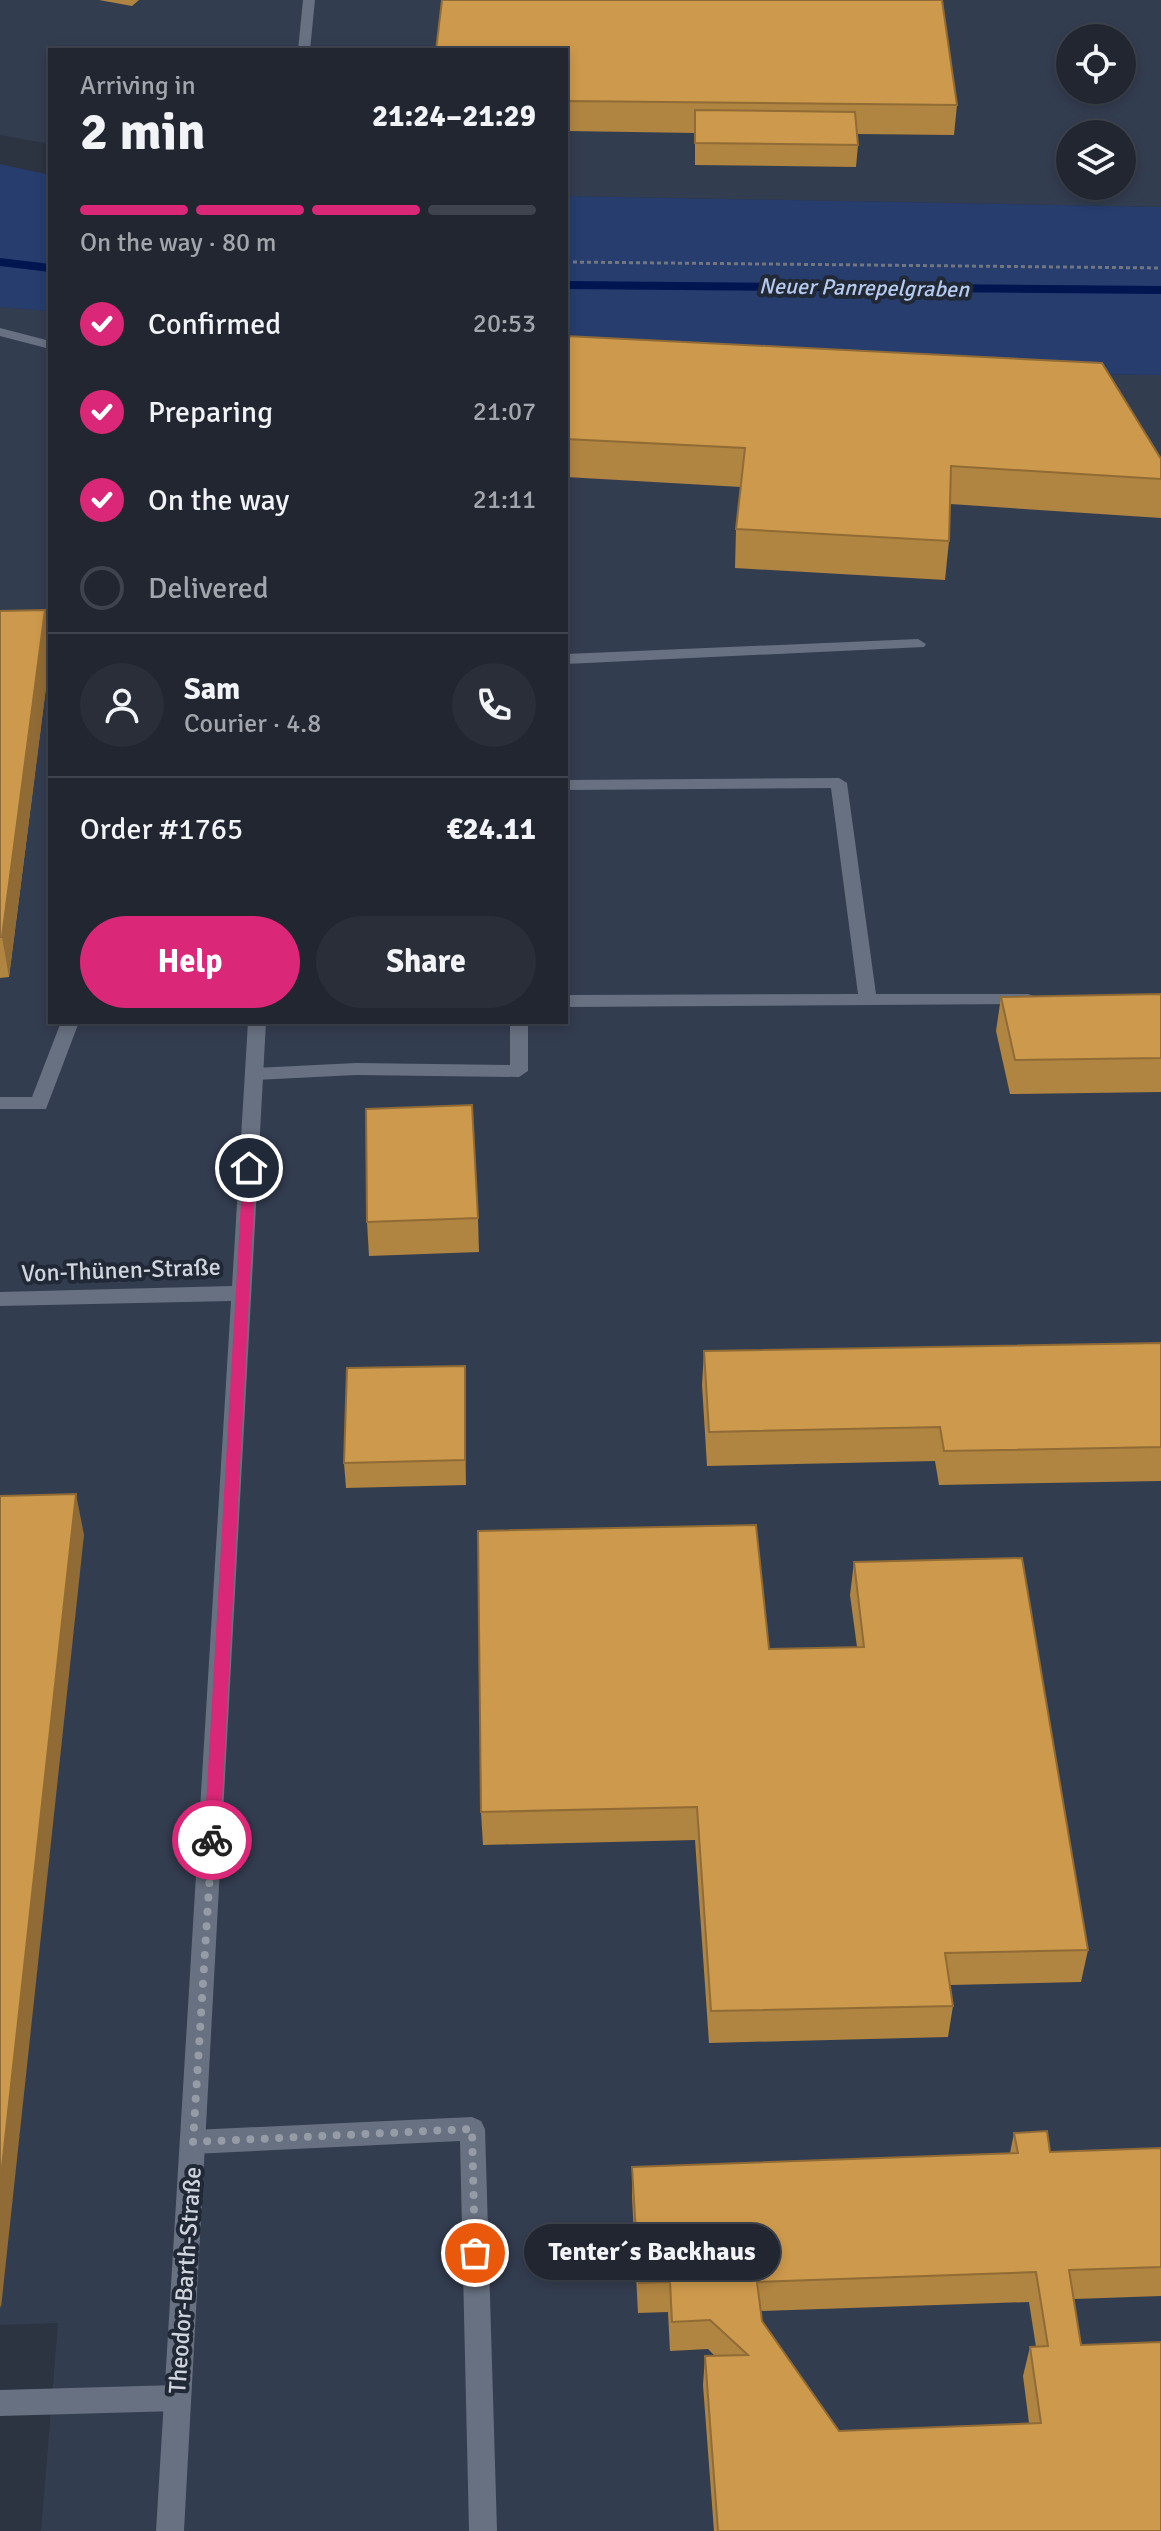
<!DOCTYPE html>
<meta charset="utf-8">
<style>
body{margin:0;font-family:Signika,sans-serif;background:#292e39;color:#f1f3f6;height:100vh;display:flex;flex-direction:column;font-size:30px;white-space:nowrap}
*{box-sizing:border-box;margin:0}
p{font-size:26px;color:#a2a5ab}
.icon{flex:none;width:44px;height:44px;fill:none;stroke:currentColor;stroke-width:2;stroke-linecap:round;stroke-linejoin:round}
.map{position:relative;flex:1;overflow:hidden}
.details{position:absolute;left:48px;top:48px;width:520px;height:976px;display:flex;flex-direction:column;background:#212631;border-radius:0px;box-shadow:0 4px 12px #0003,0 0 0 2px #3e434d}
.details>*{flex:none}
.fabs{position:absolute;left:1056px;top:24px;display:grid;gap:16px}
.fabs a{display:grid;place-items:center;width:80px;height:80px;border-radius:50%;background:#212631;box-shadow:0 4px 12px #0003,0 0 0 2px #3e434d;font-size:40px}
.pin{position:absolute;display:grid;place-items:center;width:68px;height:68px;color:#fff;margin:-34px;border:4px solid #fff;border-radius:50%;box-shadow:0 2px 8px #0007}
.courier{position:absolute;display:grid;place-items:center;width:80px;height:80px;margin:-40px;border:6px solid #db2777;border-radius:50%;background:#fff;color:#222;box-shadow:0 2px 10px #0007}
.bubble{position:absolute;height:56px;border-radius:28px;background:#212631;box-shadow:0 4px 12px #0003,0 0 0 2px #3e434d;font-size:26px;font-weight:700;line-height:56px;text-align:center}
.summary em{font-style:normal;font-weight:700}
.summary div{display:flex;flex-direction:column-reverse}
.summary{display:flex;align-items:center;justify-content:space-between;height:136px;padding:0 32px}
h1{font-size:52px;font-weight:700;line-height:60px}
.bar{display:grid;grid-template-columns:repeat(4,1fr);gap:12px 8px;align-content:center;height:96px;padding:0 32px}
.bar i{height:10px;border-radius:6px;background:#3e434d}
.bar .on{background:#db2777}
.bar p{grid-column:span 4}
.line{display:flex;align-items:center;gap:20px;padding:0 32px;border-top:2px solid #3e434d}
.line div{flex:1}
.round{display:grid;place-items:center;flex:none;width:84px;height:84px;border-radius:42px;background:#292e39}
ol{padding:0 32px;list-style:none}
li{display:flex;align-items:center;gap:24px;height:88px}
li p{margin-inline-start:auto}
li .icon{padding:8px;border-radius:50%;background:#db2777;color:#fff;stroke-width:4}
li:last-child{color:#a2a5ab}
li i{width:44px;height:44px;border:4px solid #3e434d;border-radius:50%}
.button{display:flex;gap:16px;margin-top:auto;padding:16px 32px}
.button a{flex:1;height:92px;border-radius:48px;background:#db2777;color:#fff;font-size:32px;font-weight:700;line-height:92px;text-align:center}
.button a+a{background:#292e39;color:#f1f3f6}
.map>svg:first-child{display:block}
.built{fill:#333d50;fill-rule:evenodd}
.green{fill:#263d6e}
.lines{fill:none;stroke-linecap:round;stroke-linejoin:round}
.stream{fill:#011551;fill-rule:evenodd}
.path{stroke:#707682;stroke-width:3;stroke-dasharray:4 3;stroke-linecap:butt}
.lane{fill:#687181;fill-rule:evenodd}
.street{fill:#687181;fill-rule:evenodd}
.wall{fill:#b08441;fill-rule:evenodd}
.shaded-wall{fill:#906b35}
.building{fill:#cd994c;stroke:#906b35;stroke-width:2;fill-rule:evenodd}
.route{fill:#db2777}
.done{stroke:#969ca6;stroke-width:8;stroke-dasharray:0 14.4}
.labels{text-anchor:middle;stroke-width:8;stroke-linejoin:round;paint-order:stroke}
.far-water-label{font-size:22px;font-style:italic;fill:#b6caef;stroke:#222936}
.street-label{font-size:24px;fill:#cfd4dd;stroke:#222936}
</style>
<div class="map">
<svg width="1161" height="2531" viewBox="0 0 1161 2531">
<rect width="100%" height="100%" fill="#2c3341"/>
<g class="built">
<path d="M0,0H1161V207L566,196V50H50V144L0,135ZM1070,38H1122V90H1070ZM1070,134H1122V186H1070Z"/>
<path d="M0,307L50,311V1022H566V344L1089,374L1161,375V2531H41L58,2323L0,2325Z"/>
</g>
<g class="green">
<path d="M0,164L50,175V311L0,307Z"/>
<path d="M566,196L1161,207V375L1089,374L566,344Z"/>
</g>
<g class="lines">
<g class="stream">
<path d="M0,258L50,264V272L0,266Z"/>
<path d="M566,281L1161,286V294L566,289Z"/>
</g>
<path class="path" d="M566,262L1161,268"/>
<g class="lane">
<path d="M0,328L50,341V349L0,336Z"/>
<path d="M918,639L926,644L924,647L566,664V654Z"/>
<path d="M839,778L847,783L876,994H1028L1034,996L1037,1000L1034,1004L566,1007V995L858,994L831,788L566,790V780Z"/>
<path d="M61,1022H79L46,1109H0V1097H32Z"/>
<path d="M510,1022H528V1071L519,1077L356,1075L255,1080L246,1074L255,1068L356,1063L510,1065Z"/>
<path d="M472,2117L481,2121L485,2129L497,2531H469L460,2141L193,2154L184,2150L180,2142L184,2134L193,2130Z"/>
<path d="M177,2385L187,2389L191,2398L187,2407L177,2411L0,2416V2390Z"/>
</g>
<g class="street">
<path d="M303,0H315L310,50H298Z"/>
<path d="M248,1022H266L184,2531H156L231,1301L0,1306V1292L232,1286Z"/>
</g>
</g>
<g class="wall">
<path d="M99,0H139L132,6Z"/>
<path d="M566,50L957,105L954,135L857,134L858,145L856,167L695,165V133L568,131L566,167Z"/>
<path d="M566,336L1161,459V518L950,504L949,541L945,580L735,568L736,529L741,487L566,477Z"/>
<path d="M45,610L50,644V656L9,977L0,978V611Z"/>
<path d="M1161,994V1092L1010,1094L996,1031L1001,997Z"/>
<path d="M478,1218L479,1252L369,1256L367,1222Z"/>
<path d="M1161,1343V1481L939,1485L935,1461L707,1466L702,1385L704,1351Z"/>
<path d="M465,1366L466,1485L346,1488L344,1463Z"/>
<path d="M854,1562L1088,1950L1081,1982L950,1985L953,2006L948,2037L709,2043L695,1840L483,1845L481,1812L769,1649L857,1647L850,1595Z"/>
<path d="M1014,2133L1050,2152L1161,2148V2296L1074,2299L1081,2345L1161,2531H714L703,2385L705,2356H715L708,2349L670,2351L668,2312L638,2313L632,2197V2167L1010,2153ZM1029,2302L1036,2347H1030L1023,2376L1029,2423L839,2431L762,2321L760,2311Z"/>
</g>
<g class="shaded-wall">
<path d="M568,101V131L567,167V137Z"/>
<path d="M45,610L50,644V656L9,977L2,937Z"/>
<path d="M465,1366L466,1391V1485L465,1460Z"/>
<path d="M76,1494L84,1535L1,2308L0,2305V2185Z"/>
</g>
<g class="building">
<path d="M442,0H942L957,105L568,101L566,137V50H436Z"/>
<path d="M695,110L855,112L858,145L695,143Z"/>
<path d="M566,336L1102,363L1161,459V479L951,466L949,541L736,529L745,448L566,439Z"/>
<path d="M45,610L2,937H0V611Z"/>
<path d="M1161,994V1058L1015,1060L1001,997Z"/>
<path d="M472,1105L478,1218L367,1222L366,1109Z"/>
<path d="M1161,1343V1447L944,1451L940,1427L709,1432L704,1351Z"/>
<path d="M465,1366V1460L344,1463L347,1368Z"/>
<path d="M76,1494L0,2185V1496Z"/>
<path d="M756,1525L769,1649L864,1647L854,1562L1022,1558L1088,1950L945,1953L953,2006L711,2011L697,1807L481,1812L478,1531Z"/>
<path d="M1047,2131L1050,2152L1161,2148V2267L1069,2270L1081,2345L1161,2342V2531H718L705,2356L748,2355L710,2320L672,2322L670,2282L639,2283L632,2167L1018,2153L1014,2133ZM1036,2272L1048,2346L1030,2347L1041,2423L839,2431L762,2321L757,2282Z"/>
</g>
<path class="route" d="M249,1163L256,1168L220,1840L212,1847L204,1840L243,1168Z"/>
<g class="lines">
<path class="done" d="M212,1840L193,2142L472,2129L475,2253"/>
</g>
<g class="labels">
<g class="far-water-label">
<text transform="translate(864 287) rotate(1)" y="8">Neuer Panrepelgraben</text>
</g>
<g class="street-label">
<text transform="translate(121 1270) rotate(-2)" y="8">Von-Thünen-Straße</text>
<text transform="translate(185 2280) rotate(-86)" y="8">Theodor-Barth-Straße</text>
</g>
</g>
</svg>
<div class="fabs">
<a><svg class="icon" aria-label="locate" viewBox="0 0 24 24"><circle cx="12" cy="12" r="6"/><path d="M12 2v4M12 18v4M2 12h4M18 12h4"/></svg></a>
<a><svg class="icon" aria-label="layers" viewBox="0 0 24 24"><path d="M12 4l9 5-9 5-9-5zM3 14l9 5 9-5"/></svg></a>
</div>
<div class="pin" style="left:475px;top:2253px;background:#ea580c"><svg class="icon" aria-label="bag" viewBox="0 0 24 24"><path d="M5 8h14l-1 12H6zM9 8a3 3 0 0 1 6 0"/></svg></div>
<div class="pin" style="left:249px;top:1168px;background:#1f2937"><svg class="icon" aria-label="home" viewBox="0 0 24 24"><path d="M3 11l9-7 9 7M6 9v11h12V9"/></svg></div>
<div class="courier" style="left:212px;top:1840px"><svg class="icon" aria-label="bike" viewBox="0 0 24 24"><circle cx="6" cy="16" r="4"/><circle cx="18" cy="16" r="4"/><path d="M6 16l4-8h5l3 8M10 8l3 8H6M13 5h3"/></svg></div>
<div class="bubble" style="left:524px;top:2224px;width:256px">Tenter´s Backhaus</div>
<section class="details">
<div class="summary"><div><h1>2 min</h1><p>Arriving in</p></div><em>21:24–21:29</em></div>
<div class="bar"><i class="on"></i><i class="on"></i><i class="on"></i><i></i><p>On the way · 80 m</p></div>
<ol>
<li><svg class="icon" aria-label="check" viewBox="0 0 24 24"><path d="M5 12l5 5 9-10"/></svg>Confirmed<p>20:53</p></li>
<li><svg class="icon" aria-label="check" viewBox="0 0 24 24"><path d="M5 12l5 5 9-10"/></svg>Preparing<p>21:07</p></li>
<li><svg class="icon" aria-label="check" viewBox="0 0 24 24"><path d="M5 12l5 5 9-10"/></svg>On the way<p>21:11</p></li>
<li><i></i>Delivered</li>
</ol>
<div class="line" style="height:144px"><a class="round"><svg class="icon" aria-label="person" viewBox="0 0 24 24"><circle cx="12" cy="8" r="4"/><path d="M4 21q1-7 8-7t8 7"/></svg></a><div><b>Sam</b><p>Courier · 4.8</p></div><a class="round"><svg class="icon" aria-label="phone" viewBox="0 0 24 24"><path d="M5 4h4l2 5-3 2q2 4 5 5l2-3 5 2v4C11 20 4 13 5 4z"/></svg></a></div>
<div class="line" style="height:104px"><div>Order #1765</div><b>€24.11</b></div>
<div class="button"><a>Help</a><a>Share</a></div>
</section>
</div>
